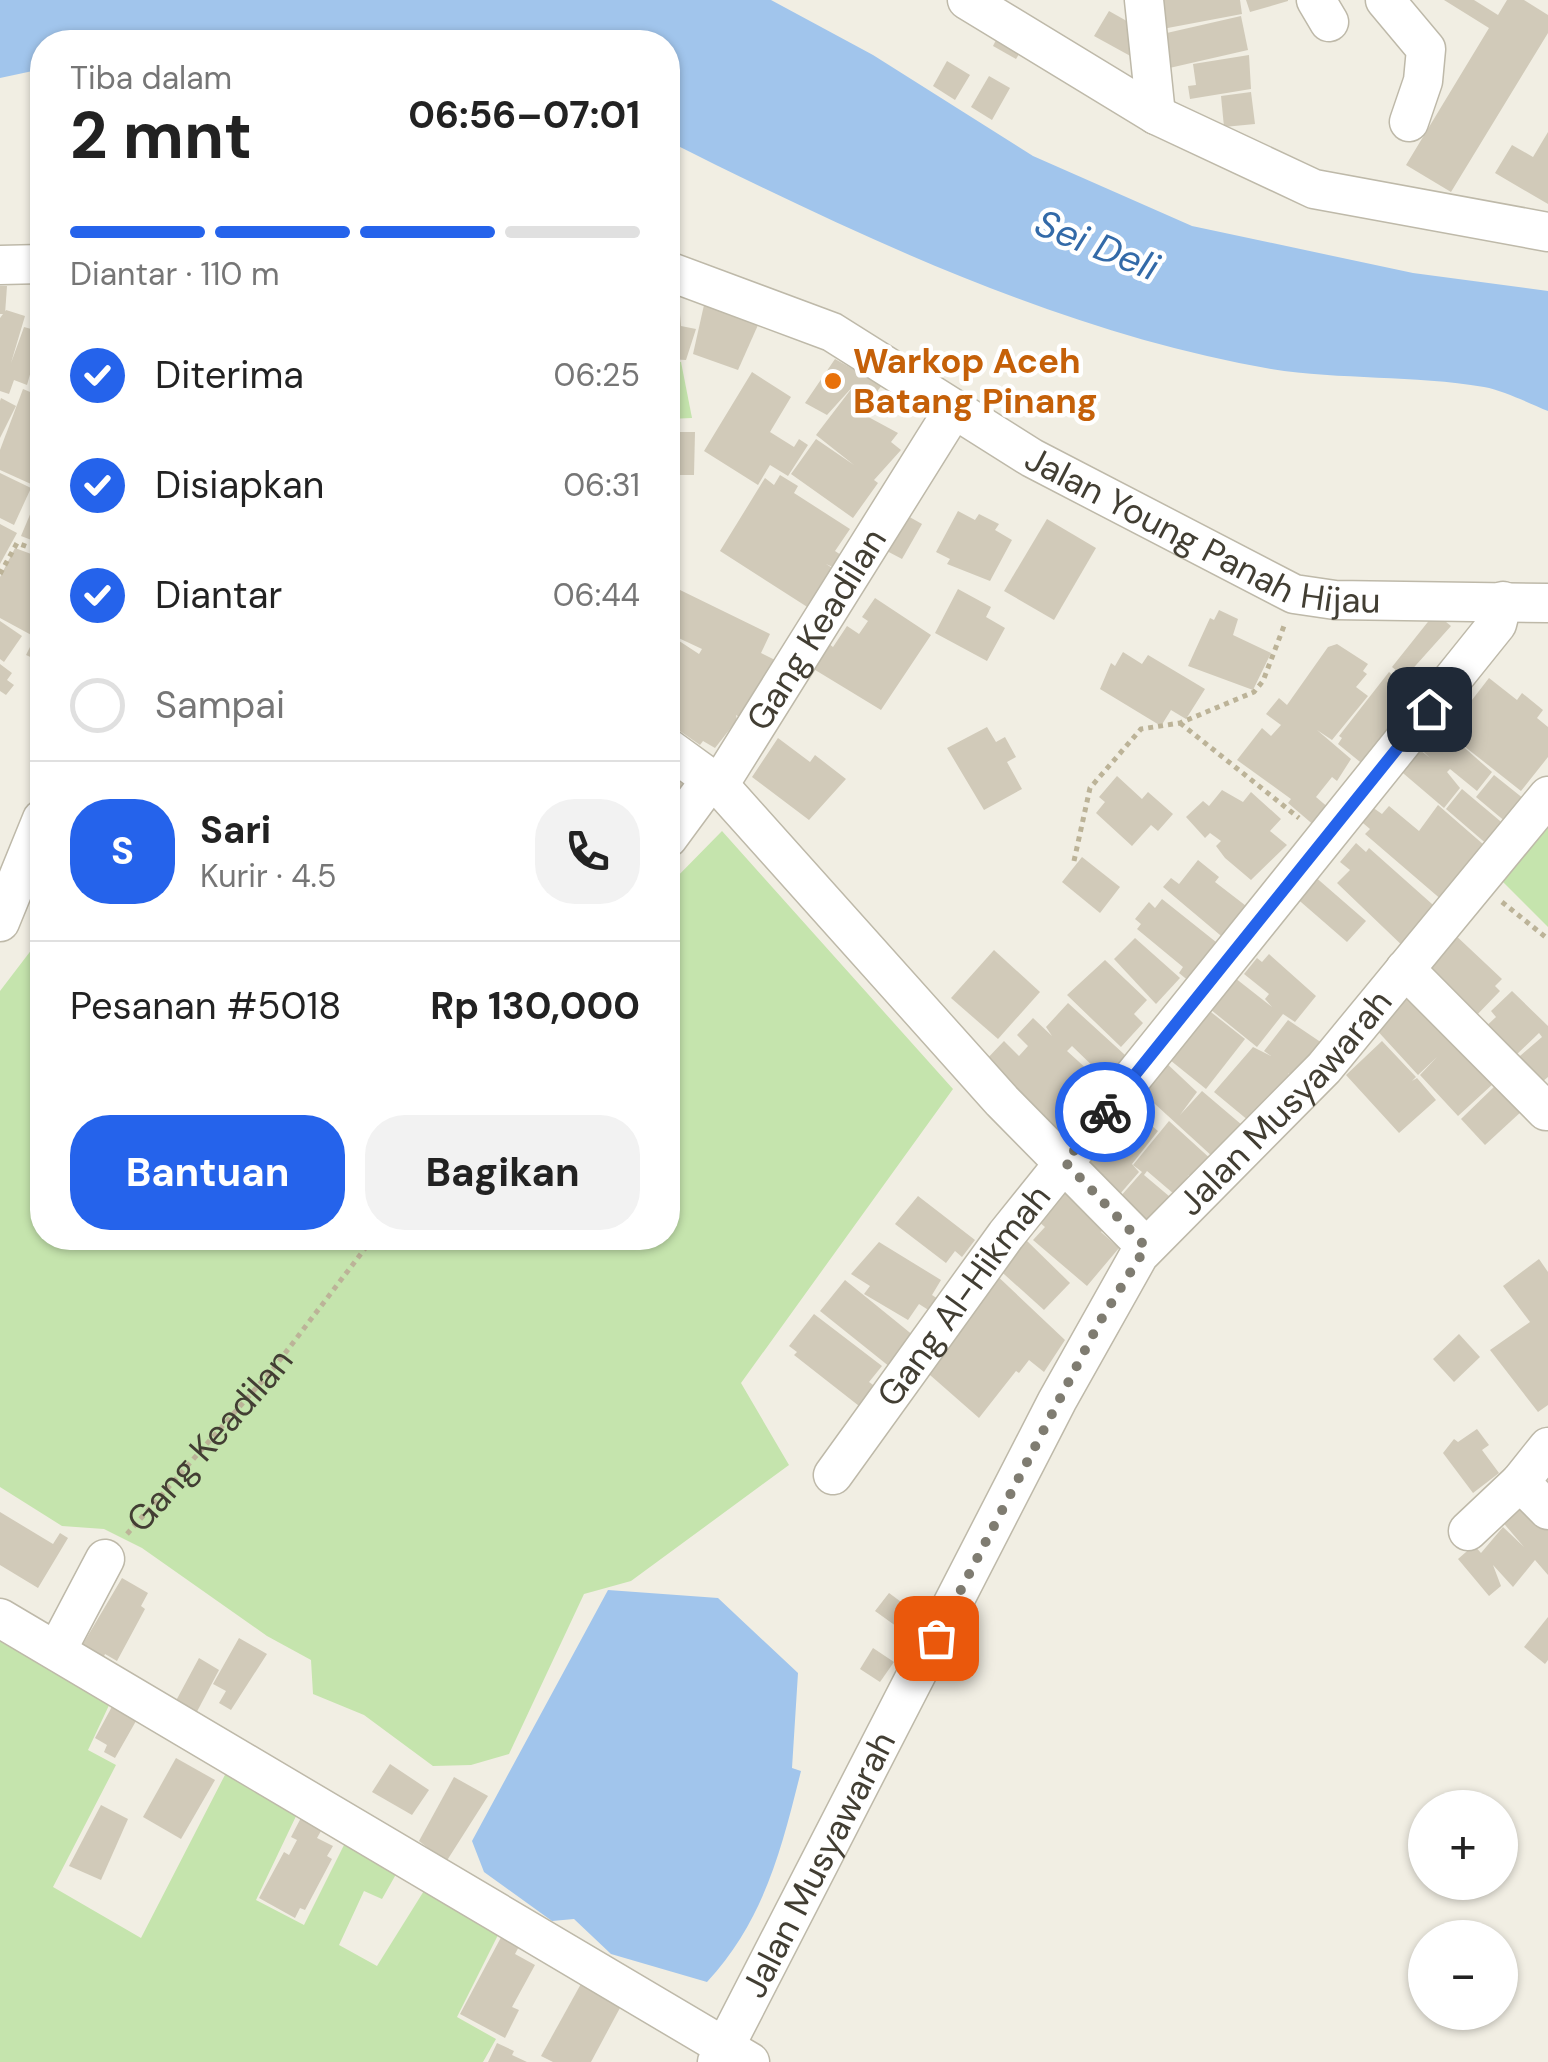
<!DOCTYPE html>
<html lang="id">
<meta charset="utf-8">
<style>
body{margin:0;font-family:"DM Sans",sans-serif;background:#f2f2f2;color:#222;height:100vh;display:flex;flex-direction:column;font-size:38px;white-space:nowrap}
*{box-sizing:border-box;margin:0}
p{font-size:32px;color:#767676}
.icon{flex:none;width:55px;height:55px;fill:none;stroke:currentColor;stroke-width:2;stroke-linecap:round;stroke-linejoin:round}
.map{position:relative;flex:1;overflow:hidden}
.sheet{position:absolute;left:30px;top:30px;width:650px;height:1220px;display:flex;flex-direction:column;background:#fff;border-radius:40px;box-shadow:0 2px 8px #0004}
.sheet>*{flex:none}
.buttons{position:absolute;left:1408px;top:1790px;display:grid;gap:20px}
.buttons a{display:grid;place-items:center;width:110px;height:110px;border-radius:50%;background:#fff;box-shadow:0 2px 8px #0004;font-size:50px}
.pin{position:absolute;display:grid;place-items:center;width:85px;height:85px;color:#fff;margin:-42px;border-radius:20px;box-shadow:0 5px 15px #0006}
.courier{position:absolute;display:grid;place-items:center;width:100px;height:100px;margin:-50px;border:8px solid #2563eb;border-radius:50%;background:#fff;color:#222;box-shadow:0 2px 12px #0007}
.overview em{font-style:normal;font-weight:700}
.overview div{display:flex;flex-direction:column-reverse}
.overview{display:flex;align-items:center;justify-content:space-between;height:170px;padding:0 40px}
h1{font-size:65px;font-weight:700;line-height:75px}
.bar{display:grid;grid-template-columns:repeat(4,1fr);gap:15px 10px;align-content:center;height:120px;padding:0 40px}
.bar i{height:12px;border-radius:8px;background:#e0e0e0}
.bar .on{background:#2563eb}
.bar p{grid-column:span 4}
.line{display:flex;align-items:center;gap:25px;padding:0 40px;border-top:2px solid #e0e0e0}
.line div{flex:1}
.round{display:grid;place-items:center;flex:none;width:105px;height:105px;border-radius:40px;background:#f2f2f2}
ol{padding:0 40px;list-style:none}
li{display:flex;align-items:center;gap:30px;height:110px}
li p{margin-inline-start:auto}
li .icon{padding:10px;border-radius:50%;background:#2563eb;color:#fff;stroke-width:4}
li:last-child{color:#767676}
li i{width:55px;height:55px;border:5px solid #e0e0e0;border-radius:50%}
.cta{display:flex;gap:20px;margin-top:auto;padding:20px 40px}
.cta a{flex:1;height:115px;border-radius:40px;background:#2563eb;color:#fff;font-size:40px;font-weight:700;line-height:115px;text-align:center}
.cta a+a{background:#f2f2f2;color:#222}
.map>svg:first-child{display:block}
.green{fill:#c5e4ad}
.water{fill:#a1c5ec}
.building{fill:#d1cab9;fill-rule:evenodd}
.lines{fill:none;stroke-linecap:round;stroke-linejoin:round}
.minor-casing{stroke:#beb9a9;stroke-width:41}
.path{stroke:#bcb398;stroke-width:5;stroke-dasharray:5 5;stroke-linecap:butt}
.minor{stroke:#fff;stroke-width:38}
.done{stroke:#7f7c71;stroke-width:10;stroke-dasharray:0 18}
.route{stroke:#2563eb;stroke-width:12}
.food-dot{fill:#e8710a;stroke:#fff;stroke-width:4}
.labels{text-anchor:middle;stroke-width:9;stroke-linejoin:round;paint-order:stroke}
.food-label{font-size:35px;font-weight:bold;fill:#c56008;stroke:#fff;text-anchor:start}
.street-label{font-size:35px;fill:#423e33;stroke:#fff}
.water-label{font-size:38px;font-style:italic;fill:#336aa8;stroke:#fff}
</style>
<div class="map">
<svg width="1548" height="2062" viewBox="0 0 1548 2062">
<rect width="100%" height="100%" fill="#f1eee3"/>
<g class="green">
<path d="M668,361L681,362L692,418L668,419Z"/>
<path d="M1548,808V927L1493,872Z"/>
<path d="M722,831L953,1089L741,1383L789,1465L631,1581L584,1594L509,1754L471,1765L433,1766L364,1715L313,1694L311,1660L267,1636L142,1548L104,1529L62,1526L0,1487V991L42,936V1238H668V886Z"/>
<path d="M0,1639L111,1701L88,1750L116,1765L53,1887L141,1938L228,1769L298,1812L256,1900L304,1925L346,1841L399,1869L382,1899L364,1891L339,1945L377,1966L427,1886L501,1929L457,2017L496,2039L483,2062H0Z"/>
</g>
<g class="water">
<path d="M0,0H771L873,55L1033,156L1192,226L1413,273L1548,291V411C1528,403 1505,391 1484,387C1414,375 1341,380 1271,369C1064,334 854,234 668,141V42H42V69L0,78Z"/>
<path d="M608,1590L718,1598L798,1673L792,1768L801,1771C781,1851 764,1920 707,1982L611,1954L574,1919L552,1921L484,1872L472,1841Z"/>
</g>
<g class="building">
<path d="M1156,0H1240L1242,14L1157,30Z"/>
<path d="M1246,0H1288V1L1250,12Z"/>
<path d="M1444,0H1474L1498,15L1507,0H1524L1548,15V33L1451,192L1406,165L1489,28Z"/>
<path d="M1109,11L1148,33L1134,58L1094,36Z"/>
<path d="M1241,16L1248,50L1165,69L1158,35Z"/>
<path d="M1000,32L1024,46L1016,59L993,46Z"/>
<path d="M1249,55L1251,89L1190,99L1188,86L1196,85L1193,64Z"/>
<path d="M947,61L970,75L955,100L933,86Z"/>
<path d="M989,76L1010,88L992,120L971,107Z"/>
<path d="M1251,92L1255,124L1224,127L1221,96Z"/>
<path d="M1548,132V204L1495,173L1512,145L1533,157Z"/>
<path d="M0,286H7L5,314H0Z"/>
<path d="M704,305L758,325L738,370L693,354Z"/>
<path d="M6,310L25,316L11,363L24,327L42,332L27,385L14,380L9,394L0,391V318Z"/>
<path d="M668,311L680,314L681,326L696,329L686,360L668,359Z"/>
<path d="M835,359L882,385L861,413L898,433L891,442L901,450L874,480L878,483L853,518L791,474L816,439L854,465L816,435L855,384L827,415L805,403Z"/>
<path d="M752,372L791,397L770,432L794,447L799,439L808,445L788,476L770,465L758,485L704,451Z"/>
<path d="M23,389L42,397V459L31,484L0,470V450Z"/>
<path d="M1,398L16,406L0,438V401Z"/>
<path d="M668,432H695L694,475H668Z"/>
<path d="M0,473L31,488L14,525L0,518Z"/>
<path d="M780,475L798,486L794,493L850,529L835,551L844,557L837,569L826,564L837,571L812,610L720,551L765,478L774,485Z"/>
<path d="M42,486V544L21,536Z"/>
<path d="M958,511L975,520L979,514L999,524L995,530L1012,540L990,581L947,564L950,559L936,552Z"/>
<path d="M906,515L922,524L902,559L885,550Z"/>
<path d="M1047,519L1096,548L1054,620L1004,591Z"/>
<path d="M0,524L17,533L0,564Z"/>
<path d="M668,542L677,543L670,594H668Z"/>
<path d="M15,548L42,558L39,661L26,655L35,637L0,618V577Z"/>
<path d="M678,589L770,634L761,653L779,662L744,720L736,715L737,720L715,748L703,741L700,745L677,729L673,734L668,731L670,635L699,654L702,649L670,634Z"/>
<path d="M958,589L991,607L986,617L1005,628L987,661L935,633Z"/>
<path d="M875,598L931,635L881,710L807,665L824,640L833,647L847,626L859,634L868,621L862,617Z"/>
<path d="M1219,610L1238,619L1233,635L1271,653L1253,690L1188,666L1210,618L1214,620Z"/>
<path d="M1435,613L1451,626L1408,674L1421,684L1415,692L1418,695L1370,770L1338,744L1342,738L1339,736L1389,672L1399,680L1403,676L1392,667Z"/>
<path d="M0,621L22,636L4,662L0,659Z"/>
<path d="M1337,644L1368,664L1363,671L1367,674L1356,687L1368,696L1332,740L1317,730L1351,759L1337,781L1332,777L1316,797L1330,809L1316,827L1288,803L1291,799L1237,760L1262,728L1271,736L1281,725L1266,714L1279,698L1287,705L1328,647Z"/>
<path d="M1123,652L1142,664L1148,655L1205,689L1186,719L1171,710L1161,726L1100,689L1111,663L1115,666Z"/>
<path d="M0,664L12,673L7,680L14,685L6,695L0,691Z"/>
<path d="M1489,678L1517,700L1522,693L1543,710L1537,718L1548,727V757L1521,791L1450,735L1492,772L1477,791L1450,769L1447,772L1460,788L1444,808L1397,768L1415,746L1430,758L1416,744L1449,697L1465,709Z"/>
<path d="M987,727L996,742L1005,737L1016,757L1007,762L1022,789L984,810L947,748Z"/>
<path d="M778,738L810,762L815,755L846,779L809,820L752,777Z"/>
<path d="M668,768L687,783L668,809Z"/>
<path d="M1494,775L1524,799L1507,823L1476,797Z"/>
<path d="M1117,776L1142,799L1148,792L1173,814L1158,831L1151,825L1132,846L1096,813L1105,802L1099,797Z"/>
<path d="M1462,789L1506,826L1489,846L1446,809Z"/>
<path d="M1222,790L1243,802L1251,792L1281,819L1270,831L1287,845L1251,880L1225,858L1216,846L1221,841L1210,833L1205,838L1186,817L1203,801L1209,806Z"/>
<path d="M1438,805L1484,845L1443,901L1365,834L1370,829L1357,818L1372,807L1382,814L1389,806L1419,831Z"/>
<path d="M1356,843L1366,852L1369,848L1441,912L1408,951L1337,883L1350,870L1340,862Z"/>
<path d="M1082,857L1120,887L1100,913L1062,882Z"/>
<path d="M1198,860L1219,877L1215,882L1250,909L1226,940L1163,887L1171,878L1179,884Z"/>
<path d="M1313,875L1366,921L1347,942L1294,896Z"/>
<path d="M1162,899L1226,950L1196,987L1179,973L1183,967L1137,929L1141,924L1135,919L1149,902L1155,908Z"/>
<path d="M1452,932L1502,979L1495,986L1500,991L1472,1020L1422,964Z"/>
<path d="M1135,938L1180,978L1156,1004L1114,959Z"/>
<path d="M994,950L1040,992L998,1039L951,998Z"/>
<path d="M1269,954L1316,996L1295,1022L1283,1014L1257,1047L1205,1005L1230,974L1272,1007L1265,999L1269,994L1244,974L1257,958L1262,962Z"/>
<path d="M1105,960L1147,1000L1134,1014L1143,1023L1121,1047L1067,995Z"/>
<path d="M1512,991L1548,1026V1077L1542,1082L1513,1062L1542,1037L1539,1033L1515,1056L1480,1032L1496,1017L1491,1011Z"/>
<path d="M1415,992L1494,1083L1458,1116L1420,1075L1437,1057L1418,1075L1373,1026Z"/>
<path d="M1068,1003L1136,1065L1098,1105L1080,1092L1069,1104L1089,1123L1066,1148L982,1064L1004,1041L1019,1056L1028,1046L1017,1035L1033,1018L1052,1036L1046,1027ZM1072,1046L1102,1075L1099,1080L1067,1051Z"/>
<path d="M1202,1005L1245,1039L1206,1089L1170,1060Z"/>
<path d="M1288,1020L1322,1043L1294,1078L1288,1073L1293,1081L1249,1121L1214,1092L1253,1047L1271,1056L1264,1051Z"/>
<path d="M1382,1041L1416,1077L1412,1081L1417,1078L1436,1100L1399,1133L1346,1075Z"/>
<path d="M1163,1060L1197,1092L1180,1115L1202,1091L1242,1125L1213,1157L1144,1094Z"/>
<path d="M1498,1083L1523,1110L1485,1145L1461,1119Z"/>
<path d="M1128,1106L1158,1131L1132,1164L1139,1172L1113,1202L1074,1160Z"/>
<path d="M1169,1121L1213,1161L1197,1181L1189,1175L1174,1194L1147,1171L1144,1175L1176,1202L1153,1228L1112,1206L1142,1172L1133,1165Z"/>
<path d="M1061,1182L1109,1223L1101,1232L1119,1248L1087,1286L1033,1240L1045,1227L1032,1216Z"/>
<path d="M918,1196L975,1240L962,1257L955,1251L946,1263L895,1224Z"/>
<path d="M1023,1237L1070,1283L1044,1310L995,1266Z"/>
<path d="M879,1242L941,1280L932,1295L938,1299L930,1311L919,1304L908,1320L864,1294L870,1286L851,1274Z"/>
<path d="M1539,1259L1548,1272V1405L1538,1412L1490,1350L1530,1322L1503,1286Z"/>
<path d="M991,1270L1065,1340L1044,1372L1029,1360L1019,1373L1016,1371L979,1418L922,1368Z"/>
<path d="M845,1280L914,1336L890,1367L820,1311Z"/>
<path d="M814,1314L882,1366L869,1382L884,1393L868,1413L794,1355L797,1352L789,1346Z"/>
<path d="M1459,1334L1480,1357L1454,1382L1433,1359Z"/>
<path d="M1477,1429L1489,1445L1482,1450L1499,1473L1473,1493L1443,1453L1454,1439L1458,1442Z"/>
<path d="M1523,1497L1548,1527V1575L1535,1560L1513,1587L1493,1565L1501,1586L1489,1596L1458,1559L1474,1545L1481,1553L1503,1527L1524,1547L1500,1519Z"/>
<path d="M0,1512L53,1544L60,1533L68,1538L38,1588L0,1565Z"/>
<path d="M122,1578L148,1593L141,1606L145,1609L117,1661L105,1654L102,1661L80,1649Z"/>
<path d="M889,1593L912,1610L917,1601L933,1613L914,1639L875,1611Z"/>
<path d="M1548,1617V1660L1545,1664L1524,1647Z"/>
<path d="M239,1638L267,1654L231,1710L219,1703L226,1691L213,1684Z"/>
<path d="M873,1648L894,1662L880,1682L860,1669Z"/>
<path d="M199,1658L219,1670L192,1721L171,1710Z"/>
<path d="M115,1701L140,1714L115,1758L104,1752L107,1745L95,1738Z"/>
<path d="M176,1758L215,1780L181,1839L143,1817Z"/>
<path d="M390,1764L429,1790L412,1815L372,1792Z"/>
<path d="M454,1777L488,1796L446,1862L419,1841Z"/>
<path d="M101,1805L128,1819L101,1880L69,1866Z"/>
<path d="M304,1812L325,1824L317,1838L333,1846L327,1856L332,1859L305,1910L300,1908L295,1918L259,1898L284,1852L289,1855L297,1840L291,1837Z"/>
<path d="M506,1928L524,1937L515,1954L535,1965L512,2007L519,2010L505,2038L460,2014Z"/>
<path d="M582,1982L621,2006L591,2062H553L541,2056Z"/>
<path d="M497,2043L514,2051L512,2055L527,2062H488Z"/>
</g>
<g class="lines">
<defs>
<g id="minor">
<path d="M967,0L1156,115L1314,189L1548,232"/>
<path d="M1144,0L1156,115"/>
<path d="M1316,0L1329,22"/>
<path d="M1385,0L1426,49L1423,81L1409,122"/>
<path d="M0,265L42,264"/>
<path id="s2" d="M668,271L832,332L1032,458L1294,594L1335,600L1548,603"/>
<path d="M668,748L719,785L1002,1101L1146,1247"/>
<path id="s3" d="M668,838L704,789L719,785L954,409"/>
<path d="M0,922L42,819"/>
<path d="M1405,969L1546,1111"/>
<path id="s4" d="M833,1475L1006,1235L1497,624L1503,601"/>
<path d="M1520,1482L1548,1510"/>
<path d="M1468,1531L1520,1482L1548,1447"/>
<path d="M0,1618L750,2062"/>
<path d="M57,1650L105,1559"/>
<path id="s5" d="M717,2062L1057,1401L1139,1255L1324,1068L1548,796"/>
</g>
</defs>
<use href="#minor" class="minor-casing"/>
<g class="path">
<path d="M0,574L17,543L42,552"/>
<path d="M1180,723L1299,818"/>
<path d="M1074,861L1090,788L1141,729L1180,723L1254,692L1263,681L1284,626"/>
<path d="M1502,902L1548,939"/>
<path id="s1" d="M127,1534L273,1369L373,1238"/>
</g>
<use href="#minor" class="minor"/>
</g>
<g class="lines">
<path class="done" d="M936,1638L1099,1323L1146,1247L1065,1162L1105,1112"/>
<path class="route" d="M1105,1112L1429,709"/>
</g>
<circle class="food-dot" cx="833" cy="381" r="10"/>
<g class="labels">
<g class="food-label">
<text x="853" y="373">Warkop Aceh<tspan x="853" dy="40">Batang Pinang</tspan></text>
</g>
<g class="street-label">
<text dy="12" stroke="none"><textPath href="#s2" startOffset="600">Jalan Young Panah Hijau</textPath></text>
<text dy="12" stroke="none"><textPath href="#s3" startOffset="260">Gang Keadilan</textPath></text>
<text dy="12" stroke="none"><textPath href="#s5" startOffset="1122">Jalan Musyawarah</textPath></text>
<text dy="12" stroke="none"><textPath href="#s4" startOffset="222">Gang Al-Hikmah</textPath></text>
<text dy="12" stroke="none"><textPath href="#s1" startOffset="125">Gang Keadilan</textPath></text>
<text dy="12" stroke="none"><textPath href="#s5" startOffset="222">Jalan Musyawarah</textPath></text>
</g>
<g class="water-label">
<text transform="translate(1097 245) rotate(22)" y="13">Sei Deli</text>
</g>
</g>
</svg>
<div class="buttons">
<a>+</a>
<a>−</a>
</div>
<div class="pin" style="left:936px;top:1638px;background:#ea580c"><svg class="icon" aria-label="bag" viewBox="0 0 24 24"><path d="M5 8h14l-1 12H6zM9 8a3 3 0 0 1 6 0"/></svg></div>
<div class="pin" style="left:1429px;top:709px;background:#1f2937"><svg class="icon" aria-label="home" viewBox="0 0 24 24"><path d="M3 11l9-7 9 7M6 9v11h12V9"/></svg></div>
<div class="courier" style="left:1105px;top:1112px"><svg class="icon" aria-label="bike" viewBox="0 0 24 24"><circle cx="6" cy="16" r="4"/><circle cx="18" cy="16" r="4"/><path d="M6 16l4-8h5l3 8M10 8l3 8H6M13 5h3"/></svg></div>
<section class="sheet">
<div class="overview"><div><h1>2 mnt</h1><p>Tiba dalam</p></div><em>06:56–07:01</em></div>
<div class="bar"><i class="on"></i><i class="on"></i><i class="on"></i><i></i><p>Diantar · 110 m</p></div>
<ol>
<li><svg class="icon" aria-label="check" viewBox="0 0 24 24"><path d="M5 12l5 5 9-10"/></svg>Diterima<p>06:25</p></li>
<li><svg class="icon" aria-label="check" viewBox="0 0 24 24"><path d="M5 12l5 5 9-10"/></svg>Disiapkan<p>06:31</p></li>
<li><svg class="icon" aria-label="check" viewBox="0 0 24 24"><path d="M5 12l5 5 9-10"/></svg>Diantar<p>06:44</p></li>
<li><i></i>Sampai</li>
</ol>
<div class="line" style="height:180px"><b class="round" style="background:#2563eb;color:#fff">S</b><div><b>Sari</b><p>Kurir · 4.5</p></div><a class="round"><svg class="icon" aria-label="phone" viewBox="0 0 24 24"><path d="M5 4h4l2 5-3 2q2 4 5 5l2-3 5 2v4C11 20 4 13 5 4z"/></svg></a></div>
<div class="line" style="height:130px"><div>Pesanan #5018</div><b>Rp 130,000</b></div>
<div class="cta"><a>Bantuan</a><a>Bagikan</a></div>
</section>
</div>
